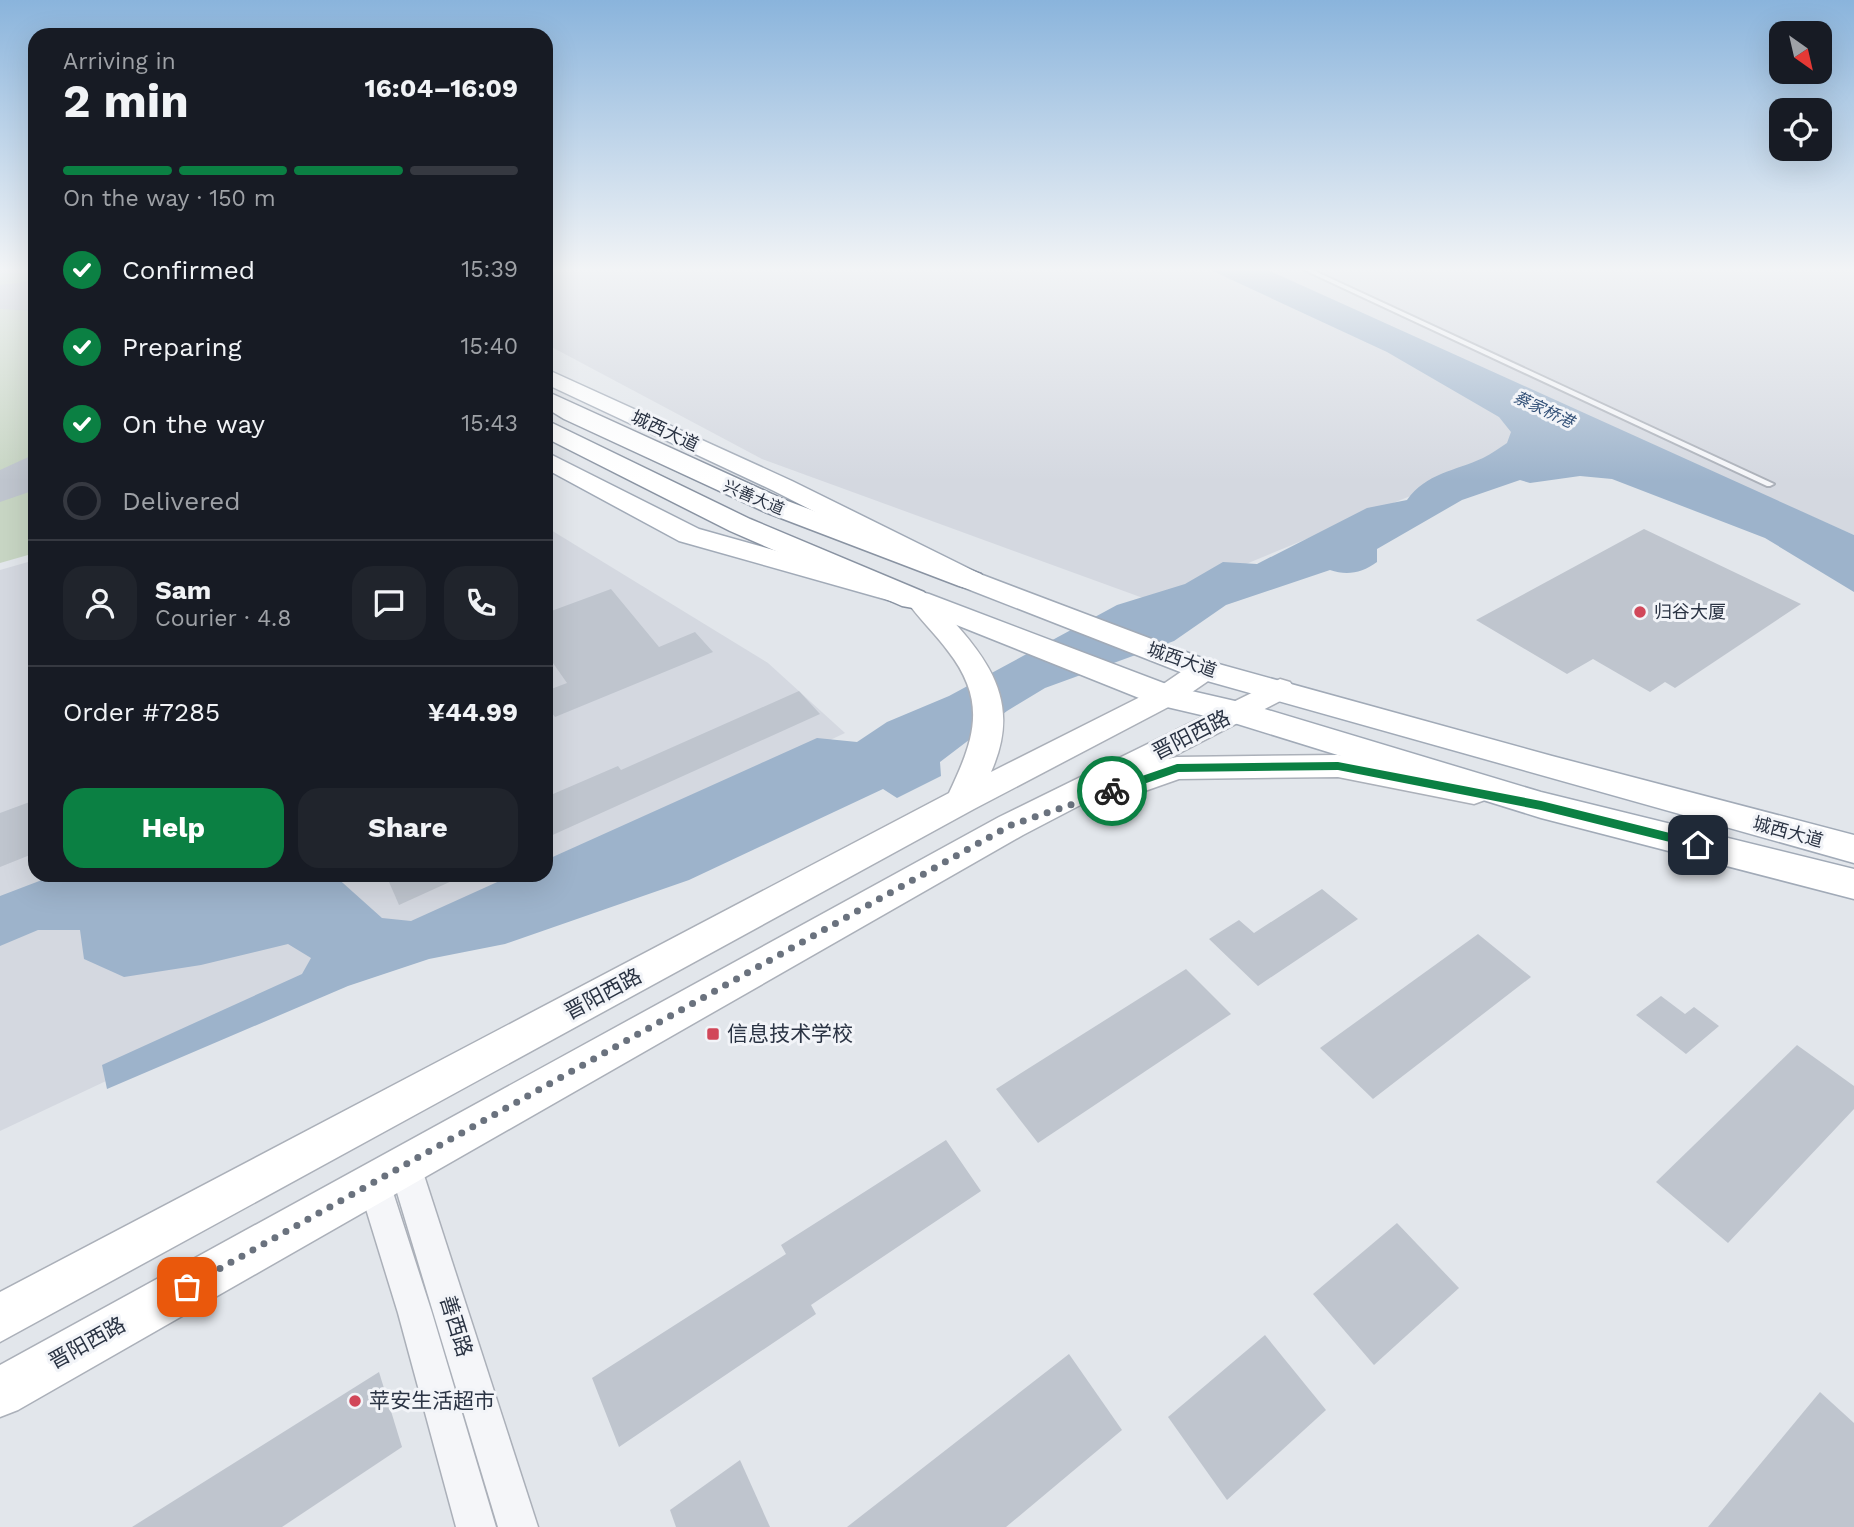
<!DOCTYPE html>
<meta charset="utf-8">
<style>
body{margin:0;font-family:"Work Sans","Noto Sans SC",sans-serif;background:#20242c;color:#f1f3f6;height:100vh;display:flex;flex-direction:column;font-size:26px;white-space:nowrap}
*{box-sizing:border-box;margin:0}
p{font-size:23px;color:#9ea1a6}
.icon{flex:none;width:38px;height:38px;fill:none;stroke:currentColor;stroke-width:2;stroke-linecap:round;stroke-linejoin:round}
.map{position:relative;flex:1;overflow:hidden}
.details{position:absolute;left:28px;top:28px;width:525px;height:854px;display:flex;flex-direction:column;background:#171b24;border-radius:21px;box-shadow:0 7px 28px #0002}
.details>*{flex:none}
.needle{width:46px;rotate:146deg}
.tools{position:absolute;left:1769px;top:21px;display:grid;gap:14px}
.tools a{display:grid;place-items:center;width:63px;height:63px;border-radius:14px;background:#171b24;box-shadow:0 7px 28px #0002;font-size:35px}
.pin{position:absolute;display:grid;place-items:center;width:60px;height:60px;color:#fff;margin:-30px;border-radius:14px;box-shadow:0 4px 10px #0006}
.courier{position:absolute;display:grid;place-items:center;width:70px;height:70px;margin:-35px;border:5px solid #0b8043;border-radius:50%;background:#fff;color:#222;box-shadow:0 2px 9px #0007}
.overview em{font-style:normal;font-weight:700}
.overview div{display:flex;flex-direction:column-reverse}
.overview{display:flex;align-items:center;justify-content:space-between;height:119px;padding:0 35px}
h1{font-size:46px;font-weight:700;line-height:52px}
.bar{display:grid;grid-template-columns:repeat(4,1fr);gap:10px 7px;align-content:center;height:84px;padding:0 35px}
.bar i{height:9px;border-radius:5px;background:#363941}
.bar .on{background:#0b8043}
.bar p{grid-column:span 4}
.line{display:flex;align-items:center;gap:18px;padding:0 35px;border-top:2px solid #363941}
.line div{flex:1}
.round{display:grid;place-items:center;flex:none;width:74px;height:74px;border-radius:21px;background:#20242c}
ol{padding:0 35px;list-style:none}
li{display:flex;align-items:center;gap:21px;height:77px}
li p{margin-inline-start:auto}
li .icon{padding:7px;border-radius:50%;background:#0b8043;color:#fff;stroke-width:4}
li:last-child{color:#9ea1a6}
li i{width:38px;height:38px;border:4px solid #363941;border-radius:50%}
.primary-button{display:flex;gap:14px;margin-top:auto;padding:14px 35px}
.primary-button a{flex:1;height:80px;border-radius:21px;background:#0b8043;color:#fff;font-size:28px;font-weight:700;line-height:80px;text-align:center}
.primary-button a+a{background:#20242c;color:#f1f3f6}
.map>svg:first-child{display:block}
.built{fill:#d4d8e0}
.green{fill:#c7d5c3}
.water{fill:#9db3cb}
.building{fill:#bfc5ce}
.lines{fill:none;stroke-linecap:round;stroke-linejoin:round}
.service-casing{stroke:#abb0b9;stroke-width:4}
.minor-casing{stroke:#abb0b9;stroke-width:3}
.secondary-casing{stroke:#abb0b9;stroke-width:3}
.primary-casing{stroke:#a1aab7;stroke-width:3}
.trunk-casing{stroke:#8993a2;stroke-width:3}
.service{fill:#f5f6f9;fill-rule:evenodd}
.minor{fill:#f5f6f9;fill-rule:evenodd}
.secondary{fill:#fff;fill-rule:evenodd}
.primary{fill:#fff;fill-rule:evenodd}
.trunk{fill:#fff;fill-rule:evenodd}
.route{fill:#0b8043}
.done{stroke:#6a727e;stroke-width:7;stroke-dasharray:0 12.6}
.poi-dot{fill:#d14759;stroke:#f2f4f8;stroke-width:2.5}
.labels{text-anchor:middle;stroke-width:6;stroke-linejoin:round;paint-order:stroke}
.far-water-label{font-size:16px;font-style:italic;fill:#335178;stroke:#f2f4f8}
.far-street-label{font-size:16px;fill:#2a3343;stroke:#f2f4f8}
.street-label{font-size:18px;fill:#2a3343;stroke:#f2f4f8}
.poi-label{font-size:18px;fill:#2a3343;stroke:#f2f4f8;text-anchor:start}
.near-street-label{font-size:21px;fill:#2a3343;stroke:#f2f4f8}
.near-poi-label{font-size:21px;fill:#2a3343;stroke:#f2f4f8;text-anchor:start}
</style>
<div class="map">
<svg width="1854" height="1527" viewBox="0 0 1854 1527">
<rect width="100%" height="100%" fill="#e2e6eb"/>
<g class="built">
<path d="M546,267H1854V535L1594,420L1154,602L762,459L546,344Z"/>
<path d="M546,527L768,663L845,733L546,874Z"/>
<path d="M35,560V875H543L0,1131V570Z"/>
</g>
<path class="green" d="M0,267H35V553L0,563Z"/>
<path class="water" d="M1204,267H1261L1854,535V592L1765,538L1612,479L1580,476L1530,483L1520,480L1462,500L1377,549V562C1362,573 1347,576 1330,570L1226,605L1174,641L1045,688L1007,711L940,762L941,776L897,798L883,789L689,880L505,944L429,959L348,986L107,1089L102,1065L302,974L311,958L288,944L201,965L124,977L84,959L80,930H38L0,946V896L55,875H334L382,918L411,921L513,875H546V860L817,738L857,742L887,722L949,696L1117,605L1185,584L1223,562L1257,564L1367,508L1407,500C1426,473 1455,471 1483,458C1491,454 1499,448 1507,443L1511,432L1499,417L1387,352Z"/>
<g class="building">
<path d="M35,281V311L0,309V285Z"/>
<path d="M35,454V490L0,502V470Z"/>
<path d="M1644,529L1801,604L1675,688L1665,682L1650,692L1593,659L1567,674L1476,620Z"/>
<path d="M611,589L659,647L695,632L713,652L555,717L546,705V691L567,683L546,653V613Z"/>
<path d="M799,691L820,714L546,838V797L618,766L621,770Z"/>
<path d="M35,800V853L0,867V813Z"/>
<path d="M386,875H465L399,905Z"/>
<path d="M1322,889L1358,919L1258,986L1209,939L1239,920L1254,933Z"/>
<path d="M1478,934L1531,977L1373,1099L1320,1048Z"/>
<path d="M1186,969L1231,1014L1038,1143L996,1089Z"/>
<path d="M1661,996L1685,1014L1694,1007L1719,1026L1686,1054L1636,1015Z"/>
<path d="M1797,1045L1854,1086V1109L1728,1243L1656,1182Z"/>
<path d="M946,1140L981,1191L811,1305L816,1314L619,1447L592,1378L786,1254L781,1245Z"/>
<path d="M1397,1223L1459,1288L1374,1365L1313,1294Z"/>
<path d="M1265,1335L1326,1410L1227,1500L1168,1417Z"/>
<path d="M1069,1354L1122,1430L1006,1527H847Z"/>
<path d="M379,1372L402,1447L282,1527H132Z"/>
<path d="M1820,1392L1854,1423V1527H1708Z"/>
<path d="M740,1460L770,1527H676L670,1510Z"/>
</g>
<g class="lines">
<defs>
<path id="service" d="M1298,267H1306L1774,484L1770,486H1767Z"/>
<g id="minor">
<path d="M405,1151L416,1155L421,1166L538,1527H498L389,1166L394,1155Z"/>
<path d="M374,1167L385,1172L390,1183L432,1313L496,1527H456L398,1313L358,1183L363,1172Z"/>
</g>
<g id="secondary">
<path d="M919,592C933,596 942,609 952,620C996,668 1019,709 991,772L1156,689L1194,663L1204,661L1214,663L1218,670L1214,677L1176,703L974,809L0,1342V1292L949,793C974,740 988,702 948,651C935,633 918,618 906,600L910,594Z"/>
<path d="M1280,679L1290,682L1295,689L1290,696L1168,759L1177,757L1338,755L1474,780L1485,784L1490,792L1485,800L1474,804L1338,777L1179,779L1125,798L1114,794L1111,789L1023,835L18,1410L0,1417V1365L999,817Z"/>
</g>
<g id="primary">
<path d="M546,369L792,481L980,574L1215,663L1552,756L1854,835V863L1193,677L960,586L774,491L546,384Z"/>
<path d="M546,452L699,529L929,594L1174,687L1248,704L1541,792L1854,869V899L1541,818L1231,722L1154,704L909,606L679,541L546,469Z"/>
</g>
<g id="trunk">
<path d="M546,391L785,500L981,574L985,580L981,586L970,589L959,586L765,512L564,419L546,408Z"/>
<path d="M546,420L750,519L924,592L929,599L924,606L913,608L902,606L730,531L546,438Z"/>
</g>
</defs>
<use href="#service" class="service-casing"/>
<use href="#minor" class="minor-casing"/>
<use href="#secondary" class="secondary-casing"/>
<use href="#primary" class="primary-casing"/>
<use href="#trunk" class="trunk-casing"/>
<use href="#service" class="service"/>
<use href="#minor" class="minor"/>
<use href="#secondary" class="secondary"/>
<use href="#primary" class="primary"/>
<use href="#trunk" class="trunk"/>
</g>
<linearGradient id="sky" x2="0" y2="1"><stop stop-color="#8ab4dc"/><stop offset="0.56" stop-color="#f2f4f6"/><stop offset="1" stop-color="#f2f4f6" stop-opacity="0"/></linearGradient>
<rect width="1854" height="481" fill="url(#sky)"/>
<path class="route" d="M1338,762L1541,801L1698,840L1704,845L1698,849L1541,810L1338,770L1178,772L1112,795L1106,791L1107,788L1177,764Z"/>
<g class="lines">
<path class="done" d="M187,1287L1011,825L1112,791"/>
</g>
<g class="poi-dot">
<circle cx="1640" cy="612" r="7"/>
<rect x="706" y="1027" width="14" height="14" rx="3.5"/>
<circle cx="355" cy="1401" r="7"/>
</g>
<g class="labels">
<g class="far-water-label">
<text transform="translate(1544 409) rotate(25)" y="6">蔡家桥港</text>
</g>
<g class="far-street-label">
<text transform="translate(754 497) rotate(23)" y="6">兴善大道</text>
</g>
<g class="street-label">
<text transform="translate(665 431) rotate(25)" y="6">城西大道</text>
<text transform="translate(1182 660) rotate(19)" y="6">城西大道</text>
<text transform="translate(1788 832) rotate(15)" y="6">城西大道</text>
</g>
<g class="poi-label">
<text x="1654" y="618">归谷大厦</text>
</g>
<g class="near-street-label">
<text transform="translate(1191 735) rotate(-27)" y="7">晋阳西路</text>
<text transform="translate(603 994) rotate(-28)" y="7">晋阳西路</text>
<text transform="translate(456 1326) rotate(73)" y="7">善西路</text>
<text transform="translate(87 1343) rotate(-29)" y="7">晋阳西路</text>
</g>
<g class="near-poi-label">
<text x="727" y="1041">信息技术学校</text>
<text x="369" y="1408">苹安生活超市</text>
</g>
</g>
</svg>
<div class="tools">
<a><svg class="needle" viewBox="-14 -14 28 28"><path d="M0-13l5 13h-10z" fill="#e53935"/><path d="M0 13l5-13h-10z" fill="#9ea1a6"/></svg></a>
<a><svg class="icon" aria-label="locate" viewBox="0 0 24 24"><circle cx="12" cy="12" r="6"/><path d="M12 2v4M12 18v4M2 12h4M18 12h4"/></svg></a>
</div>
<div class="pin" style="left:187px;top:1287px;background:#ea580c"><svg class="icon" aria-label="bag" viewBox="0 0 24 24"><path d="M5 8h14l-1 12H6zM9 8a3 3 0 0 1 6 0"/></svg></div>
<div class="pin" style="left:1698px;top:845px;background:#1f2937"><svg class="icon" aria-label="home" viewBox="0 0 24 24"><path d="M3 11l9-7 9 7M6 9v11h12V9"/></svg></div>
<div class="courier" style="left:1112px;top:791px"><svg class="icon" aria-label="bike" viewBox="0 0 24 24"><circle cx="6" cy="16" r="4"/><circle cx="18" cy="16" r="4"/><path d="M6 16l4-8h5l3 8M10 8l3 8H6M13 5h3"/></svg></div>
<section class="details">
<div class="overview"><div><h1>2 min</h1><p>Arriving in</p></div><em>16:04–16:09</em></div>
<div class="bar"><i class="on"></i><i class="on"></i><i class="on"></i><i></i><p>On the way · 150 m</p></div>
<ol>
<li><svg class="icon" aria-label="check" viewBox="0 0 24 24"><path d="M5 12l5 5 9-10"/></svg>Confirmed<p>15:39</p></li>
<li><svg class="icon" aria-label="check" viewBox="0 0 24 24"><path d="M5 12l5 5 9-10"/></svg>Preparing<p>15:40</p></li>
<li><svg class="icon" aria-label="check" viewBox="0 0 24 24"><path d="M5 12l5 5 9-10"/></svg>On the way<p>15:43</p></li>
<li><i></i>Delivered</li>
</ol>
<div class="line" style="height:126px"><a class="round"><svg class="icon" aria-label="person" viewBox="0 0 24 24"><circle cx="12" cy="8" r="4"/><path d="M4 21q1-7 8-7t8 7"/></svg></a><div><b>Sam</b><p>Courier · 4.8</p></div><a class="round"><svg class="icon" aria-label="chat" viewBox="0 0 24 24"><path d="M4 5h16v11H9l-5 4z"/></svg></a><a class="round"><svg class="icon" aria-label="phone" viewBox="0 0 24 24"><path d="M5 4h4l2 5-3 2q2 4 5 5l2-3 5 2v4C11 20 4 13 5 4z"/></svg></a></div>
<div class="line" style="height:91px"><div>Order #7285</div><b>¥44.99</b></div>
<div class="primary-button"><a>Help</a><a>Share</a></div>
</section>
</div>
